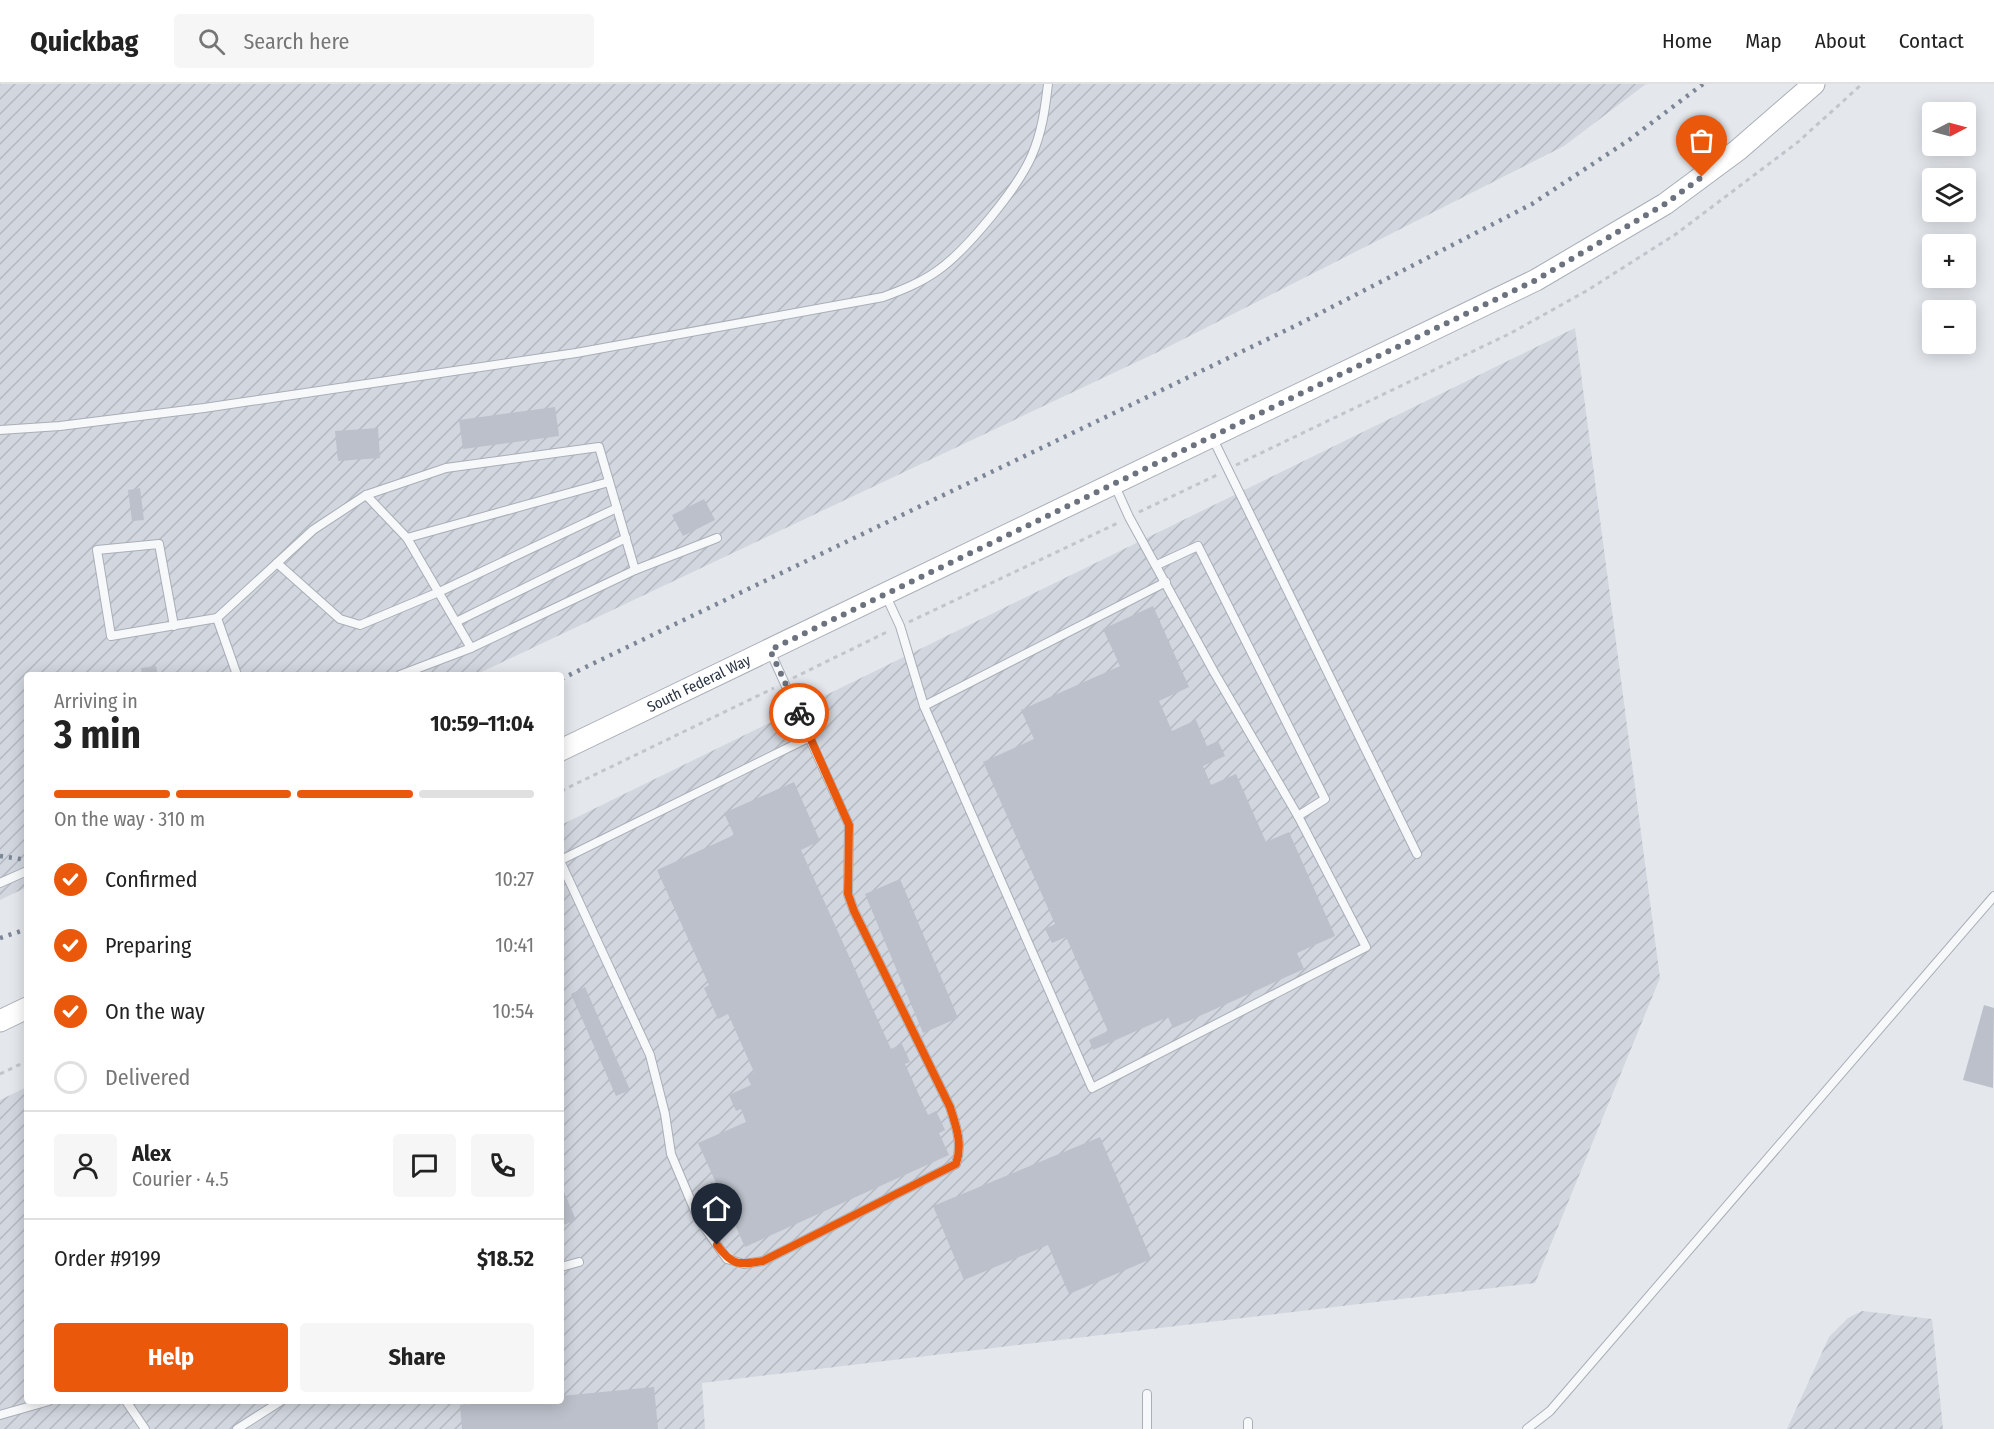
<!DOCTYPE html>
<meta charset="utf-8">
<style>
body{margin:0;font-family:"Fira Sans Condensed",sans-serif;background:#f6f6f6;color:#222;height:100vh;display:flex;flex-direction:column;font-size:22px;white-space:nowrap}
*{box-sizing:border-box;margin:0}
p{font-size:20px;color:#767676}
.icon{flex:none;width:33px;height:33px;fill:none;stroke:currentColor;stroke-width:2;stroke-linecap:round;stroke-linejoin:round}
.map{position:relative;flex:1;overflow:hidden}
.drawer{position:absolute;left:24px;top:588px;width:540px;height:732px;display:flex;flex-direction:column;background:#fff;border-radius:6px;box-shadow:0 3px 15px #0003}
.drawer>*{flex:none}
.needle{width:39px;rotate:84deg}
.controls{position:absolute;left:1922px;top:18px;display:grid;gap:12px}
.controls a{display:grid;place-items:center;width:54px;height:54px;border-radius:6px;background:#fff;box-shadow:0 3px 15px #0003;font-size:30px}
.pin{position:absolute;display:grid;place-items:center;width:51px;height:51px;color:#fff;margin:-62px -26px;border-radius:50% 50% 50% 0;rotate:-45deg;box-shadow:0 0 6px #0007}
.pin .icon{rotate:45deg}
.courier{position:absolute;display:grid;place-items:center;width:60px;height:60px;margin:-30px;border:4px solid #ea580c;border-radius:50%;background:#fff;color:#222;box-shadow:0 2px 8px #0007}
.headline em{font-style:normal;font-weight:700}
.headline div{display:flex;flex-direction:column-reverse}
.headline{display:flex;align-items:center;justify-content:space-between;height:102px;padding:0 30px}
h1{font-size:39px;font-weight:700;line-height:45px}
.bar{display:grid;grid-template-columns:repeat(4,1fr);gap:9px 6px;align-content:center;height:72px;padding:0 30px}
.bar i{height:8px;border-radius:4px;background:#e0e0e0}
.bar .selected{background:#ea580c}
.bar p{grid-column:span 4}
.line{display:flex;align-items:center;gap:15px;padding:0 30px;border-top:2px solid #e0e0e0}
.line div{flex:1}
.round{display:grid;place-items:center;flex:none;width:63px;height:63px;border-radius:6px;background:#f6f6f6}
ol{padding:0 30px;list-style:none}
li{display:flex;align-items:center;gap:18px;height:66px}
li p{margin-inline-start:auto}
li .icon{padding:6px;border-radius:50%;background:#ea580c;color:#fff;stroke-width:4}
li:last-child{color:#767676}
li i{width:33px;height:33px;border:3px solid #e0e0e0;border-radius:50%}
.primary-button{display:flex;gap:12px;margin-top:auto;padding:12px 30px}
.primary-button a{flex:1;height:69px;border-radius:6px;background:#ea580c;color:#fff;font-size:24px;font-weight:700;line-height:69px;text-align:center}
.primary-button a+a{background:#f6f6f6;color:#222}
header{display:flex;align-items:center;gap:36px;box-sizing:border-box;height:84px;padding:0 30px;background:#fff;border-bottom:2px solid #e0e0e0}
header strong{font-size:28px}
nav{display:flex;gap:33px;margin-inline-start:auto;font-size:21px}
.search{width:420px;height:54px;background:#f6f6f6;display:flex;align-items:center;gap:15px;box-sizing:border-box;padding:0 21px;border-radius:6px;color:#767676;font-size:22px}
.map>svg:first-child{display:block}
.industrial{fill:url(#industrial-furrows)}
.building{fill:#bbc0ca}
.lines{fill:none;stroke-linecap:round;stroke-linejoin:round}
.service-casing{stroke:#a9aeb7;stroke-width:10}
.secondary-casing{stroke:#a9aeb7;stroke-width:23}
.path{stroke:#c2c5cb;stroke-width:3;stroke-dasharray:4.5 4.5;stroke-linecap:butt}
.service{stroke:#f7f8fa;stroke-width:8}
.secondary{stroke:#fff;stroke-width:21}
.rail{stroke:#7d8696;stroke-width:4.5;stroke-dasharray:3 6;stroke-linecap:butt}
.done{stroke:#6c737f;stroke-width:6;stroke-dasharray:0 10.8}
.route{stroke:#ea580c;stroke-width:8}
.labels{text-anchor:middle;stroke-width:4.5;stroke-linejoin:round;paint-order:stroke}
.street-label{font-size:15px;fill:#2b3445;stroke:#f4f6f9}
</style>
<header>
<strong>Quickbag</strong>
<div class="search"><svg class="icon" aria-label="search" viewBox="0 0 24 24"><circle cx="10" cy="10" r="6"/><path d="M15 15l6 6"/></svg>Search here</div>
<nav><a>Home</a><a>Map</a><a>About</a><a>Contact</a></nav>
</header>
<div class="map">
<svg width="1994" height="1345" viewBox="0 0 1994 1345">
<defs>
<pattern id="industrial-furrows" width="10" height="10" patternUnits="userSpaceOnUse" patternTransform="scale(1.5)"><rect width="10" height="10" fill="#d2d6de"/><path d="M-1 1l2-2M0 10L10 0M9 11l2-2" fill="none" stroke="#b4b8c0"/></pattern>
</defs>
<rect width="100%" height="100%" fill="#e4e7ec"/>
<g class="industrial">
<path d="M0,0H1646L1564,62L1160,267L475,591H27V803L0,816Z"/>
<path d="M1575,244L1660,894L1535,1199L702,1299L705,1345H0V1016L27,1003V1317H561V741Z"/>
<path d="M1862,1227L1932,1235L1943,1345H1787L1829,1253L1848,1234Z"/>
</g>
<g class="building">
<path d="M555,323L559,352L463,365L459,336Z"/>
<path d="M378,344L380,374L338,377L335,347Z"/>
<path d="M140,404L144,436L132,437L128,406Z"/>
<path d="M704,415L715,436L683,452L672,431Z"/>
<path d="M1153,522L1189,603L1159,617L1172,647L1196,636L1207,662L1218,657L1225,672L1203,682L1211,701L1236,690L1266,758L1289,748L1335,852L1297,869L1304,885L1173,944L1168,933L1093,966L1089,956L1108,947L1066,853L1052,859L1045,845L1055,840L983,678L1034,655L1021,626L1120,582L1103,545Z"/>
<path d="M156,582L158,591H142L141,584Z"/>
<path d="M794,698L820,757L801,766L891,965L902,960L910,978L905,980L928,1031L936,1027L945,1046L939,1049L949,1071L745,1163L698,1059L746,1038L741,1025L736,1027L729,1011L751,1001L747,992L754,988L728,930L718,935L704,904L709,901L657,786L734,751L724,729Z"/>
<path d="M900,795L958,934L923,949L865,810Z"/>
<path d="M585,903L630,1006L616,1012L571,910Z"/>
<path d="M1984,921L1994,924L1993,1004L1963,996Z"/>
<path d="M1100,1053L1151,1175L1069,1210L1048,1161L964,1196L933,1122Z"/>
<path d="M561,1101L576,1136L561,1142Z"/>
<path d="M654,1303L658,1345H462L460,1321L507,1317H561V1312Z"/>
</g>
<g class="lines">
<defs>
<g id="service">
<path d="M0,346L60,342L204,324L576,269L883,213C902,206 920,199 937,187C966,167 1018,104 1032,71C1042,48 1045,25 1048,0"/>
<path d="M1213,355L1417,770"/>
<path d="M366,411L407,454L471,564L400,591"/>
<path d="M407,454L609,398"/>
<path d="M277,479L340,535L360,541L439,508L617,424"/>
<path d="M1157,481L1198,462L1325,715L1298,732"/>
<path d="M635,486L717,454"/>
<path d="M886,512L900,542L924,622L1092,1004L1366,863L1298,732L1214,588L1129,433L1115,402"/>
<path d="M456,538L626,454"/>
<path d="M174,542L159,460L97,466L111,552L217,534"/>
<path d="M237,591L217,534L313,446L366,411L446,384L599,363L635,486L471,564"/>
<path d="M924,622L1166,498"/>
<path d="M561,776L810,653"/>
<path d="M561,779L650,971L665,1030L671,1070L698,1134L727,1175L744,1180L763,1177L956,1080C963,1060 956,1042 950,1023L854,827L848,810L849,741L770,567"/>
<path d="M0,799L27,787"/>
<path d="M561,1183L579,1178"/>
<path d="M126,1317L145,1345"/>
<path d="M0,1331L49,1317"/>
<path d="M1248,1338V1345"/>
<path d="M237,1345L281,1317"/>
<path d="M1147,1345V1310"/>
<path d="M1527,1345L1550,1327L1994,812"/>
</g>
<g id="secondary">
<path id="s1" d="M561,666L1536,196L1665,120L1738,66L1814,0"/>
<path d="M0,937L27,924"/>
</g>
</defs>
<use href="#service" class="service-casing"/>
<use href="#secondary" class="secondary-casing"/>
<g class="path">
<path d="M1236,381L1511,249L1588,206L1676,150L1798,58L1862,0"/>
<path d="M1139,428L1217,391"/>
<path d="M909,538L1120,438"/>
<path d="M793,594L889,547"/>
<path d="M561,707L774,604"/>
<path d="M0,990L27,977"/>
</g>
<use href="#service" class="service"/>
<use href="#secondary" class="secondary"/>
<g class="rail">
<path d="M561,595L1295,242L1532,120L1629,56L1703,0"/>
<path d="M0,772L27,776"/>
<path d="M0,854L27,845"/>
</g>
</g>
<g class="lines">
<path class="done" d="M799,629L770,566L1536,196L1665,120L1702,93"/>
<path class="route" d="M717,1161C732,1182 739,1181 763,1177L956,1080C963,1060 956,1042 950,1023L854,827L848,810L849,741L799,629"/>
</g>
<g class="labels">
<g class="street-label">
<text dy="5" stroke="none"><textPath href="#s1" startOffset="153">South Federal Way</textPath></text>
</g>
</g>
</svg>
<div class="controls">
<a><svg class="needle" viewBox="-14 -14 28 28"><path d="M0-13l5 13h-10z" fill="#e53935"/><path d="M0 13l5-13h-10z" fill="#767676"/></svg></a>
<a><svg class="icon" aria-label="layers" viewBox="0 0 24 24"><path d="M12 4l9 5-9 5-9-5zM3 14l9 5 9-5"/></svg></a>
<a>+</a>
<a>−</a>
</div>
<div class="pin" style="left:1702px;top:93px;background:#ea580c"><svg class="icon" aria-label="bag" viewBox="0 0 24 24"><path d="M5 8h14l-1 12H6zM9 8a3 3 0 0 1 6 0"/></svg></div>
<div class="pin" style="left:717px;top:1161px;background:#1f2937"><svg class="icon" aria-label="home" viewBox="0 0 24 24"><path d="M3 11l9-7 9 7M6 9v11h12V9"/></svg></div>
<div class="courier" style="left:799px;top:629px"><svg class="icon" aria-label="bike" viewBox="0 0 24 24"><circle cx="6" cy="16" r="4"/><circle cx="18" cy="16" r="4"/><path d="M6 16l4-8h5l3 8M10 8l3 8H6M13 5h3"/></svg></div>
<section class="drawer">
<div class="headline"><div><h1>3 min</h1><p>Arriving in</p></div><em>10:59–11:04</em></div>
<div class="bar"><i class="selected"></i><i class="selected"></i><i class="selected"></i><i></i><p>On the way · 310 m</p></div>
<ol>
<li><svg class="icon" aria-label="check" viewBox="0 0 24 24"><path d="M5 12l5 5 9-10"/></svg>Confirmed<p>10:27</p></li>
<li><svg class="icon" aria-label="check" viewBox="0 0 24 24"><path d="M5 12l5 5 9-10"/></svg>Preparing<p>10:41</p></li>
<li><svg class="icon" aria-label="check" viewBox="0 0 24 24"><path d="M5 12l5 5 9-10"/></svg>On the way<p>10:54</p></li>
<li><i></i>Delivered</li>
</ol>
<div class="line" style="height:108px"><a class="round"><svg class="icon" aria-label="person" viewBox="0 0 24 24"><circle cx="12" cy="8" r="4"/><path d="M4 21q1-7 8-7t8 7"/></svg></a><div><b>Alex</b><p>Courier · 4.5</p></div><a class="round"><svg class="icon" aria-label="chat" viewBox="0 0 24 24"><path d="M4 5h16v11H9l-5 4z"/></svg></a><a class="round"><svg class="icon" aria-label="phone" viewBox="0 0 24 24"><path d="M5 4h4l2 5-3 2q2 4 5 5l2-3 5 2v4C11 20 4 13 5 4z"/></svg></a></div>
<div class="line" style="height:78px"><div>Order #9199</div><b>$18.52</b></div>
<div class="primary-button"><a>Help</a><a>Share</a></div>
</section>
</div>
